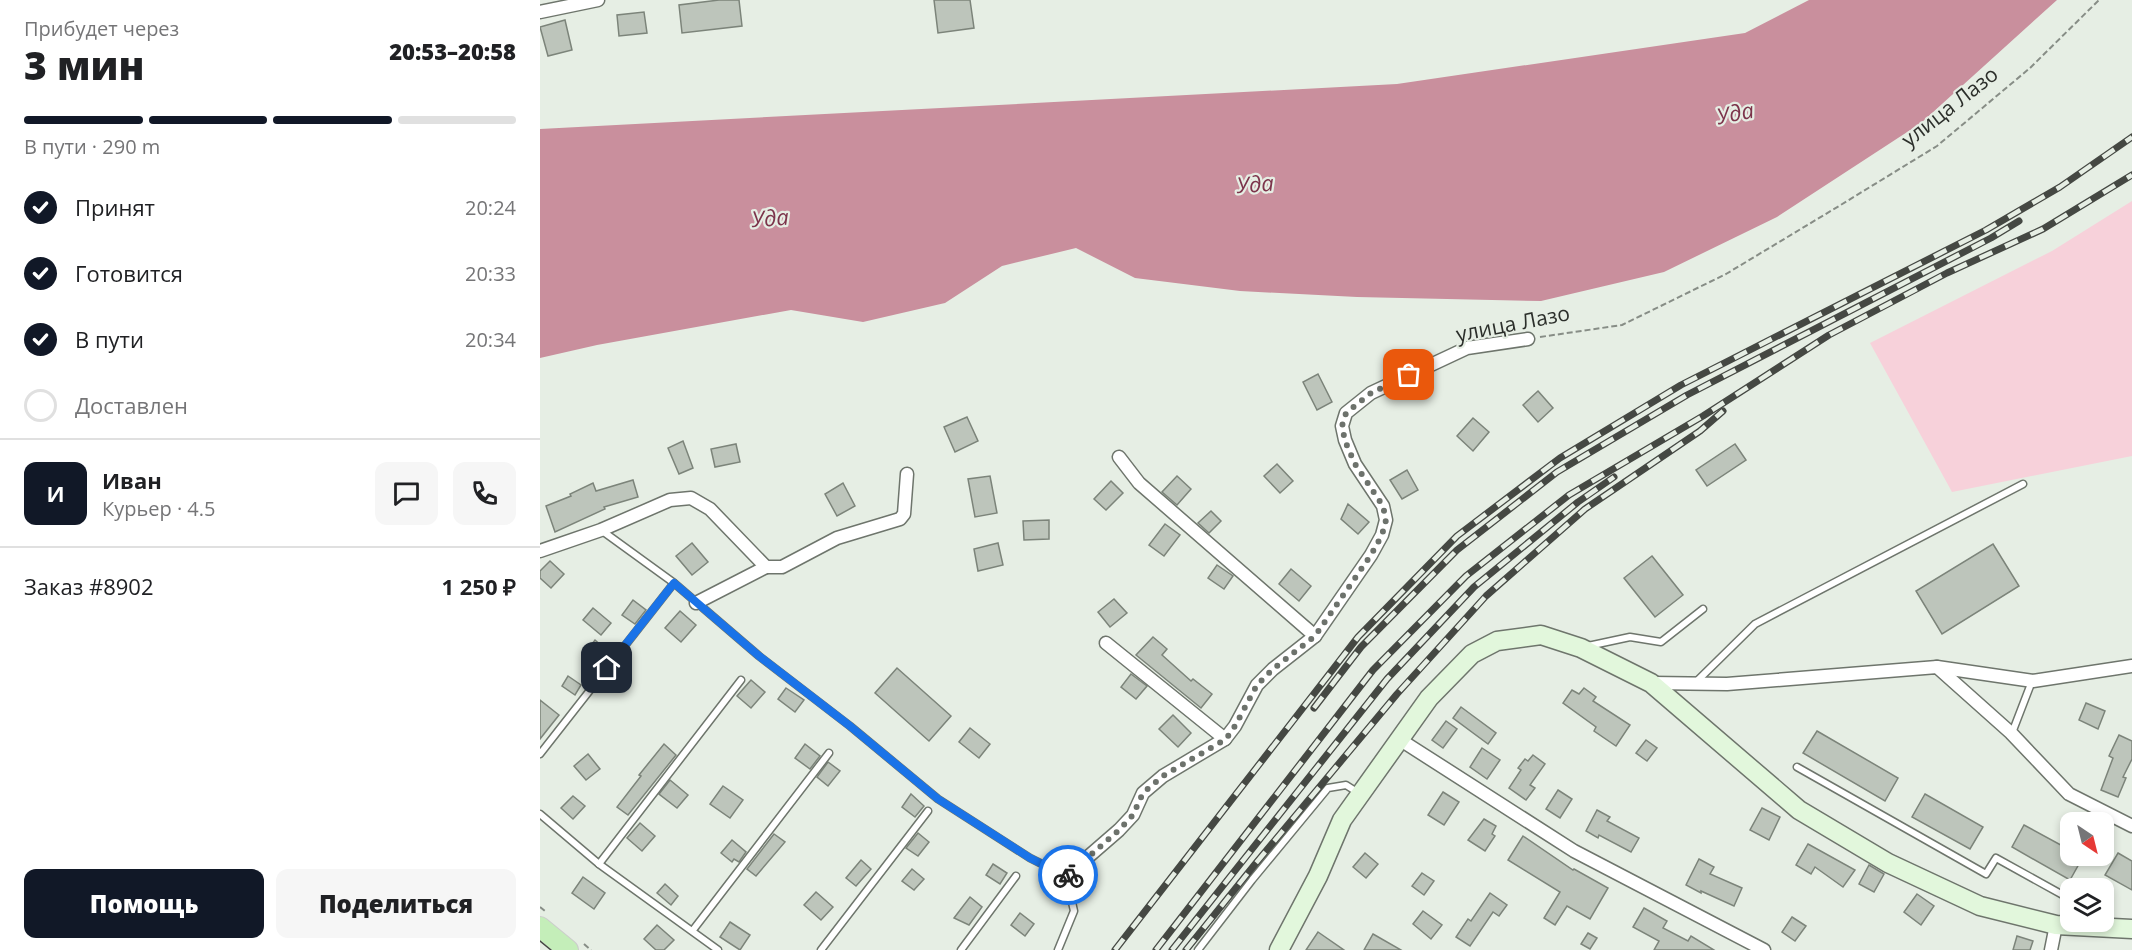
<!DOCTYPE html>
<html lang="ru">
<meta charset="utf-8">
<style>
body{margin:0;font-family:"Open Sans",sans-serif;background:#f6f6f6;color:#202124;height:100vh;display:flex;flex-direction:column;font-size:22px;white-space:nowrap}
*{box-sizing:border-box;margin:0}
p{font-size:20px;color:#757577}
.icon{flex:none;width:33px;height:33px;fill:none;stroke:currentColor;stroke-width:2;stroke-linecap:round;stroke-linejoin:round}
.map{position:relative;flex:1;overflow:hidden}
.sheet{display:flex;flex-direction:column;background:#fff;width:540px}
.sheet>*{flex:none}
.needle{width:39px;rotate:145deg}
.buttons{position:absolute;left:1520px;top:812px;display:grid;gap:12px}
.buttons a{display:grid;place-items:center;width:54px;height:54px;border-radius:12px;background:#fff;box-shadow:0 3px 9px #0003;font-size:30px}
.pin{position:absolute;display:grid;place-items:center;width:51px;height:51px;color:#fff;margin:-26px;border-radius:12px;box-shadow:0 3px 9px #0006}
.courier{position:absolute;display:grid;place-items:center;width:60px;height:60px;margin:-30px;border:4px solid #1a73e8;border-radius:50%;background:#fff;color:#222;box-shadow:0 2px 8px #0007}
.summary em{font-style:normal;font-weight:800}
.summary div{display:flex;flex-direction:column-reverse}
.summary{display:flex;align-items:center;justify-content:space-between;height:102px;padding:0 24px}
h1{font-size:39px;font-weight:800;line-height:45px}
.bar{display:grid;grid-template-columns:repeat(4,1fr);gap:9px 6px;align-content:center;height:72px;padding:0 24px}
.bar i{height:8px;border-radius:4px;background:#e0e0e0}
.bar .selected{background:#111827}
.bar p{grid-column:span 4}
.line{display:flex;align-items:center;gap:15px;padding:0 24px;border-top:2px solid #e0e0e0}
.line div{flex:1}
.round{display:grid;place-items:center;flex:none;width:63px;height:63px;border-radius:12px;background:#f6f6f6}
ol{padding:0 24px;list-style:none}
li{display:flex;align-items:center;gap:18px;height:66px}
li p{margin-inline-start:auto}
li .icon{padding:6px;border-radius:50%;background:#111827;color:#fff;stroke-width:4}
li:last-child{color:#757577}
li i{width:33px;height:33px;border:3px solid #e0e0e0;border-radius:50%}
.cta{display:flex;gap:12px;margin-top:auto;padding:12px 24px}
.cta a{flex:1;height:69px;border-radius:12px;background:#111827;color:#fff;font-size:24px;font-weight:800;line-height:69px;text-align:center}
.cta a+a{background:#f6f6f6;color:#202124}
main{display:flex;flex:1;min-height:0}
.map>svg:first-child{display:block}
.green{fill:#f7d1da}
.water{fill:#c98f9d}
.building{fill:#bdc5bb;stroke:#7c847a;stroke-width:1.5}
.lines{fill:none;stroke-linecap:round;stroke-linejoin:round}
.lane-casing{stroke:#6e756c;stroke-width:9}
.street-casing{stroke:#6e756c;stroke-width:15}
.secondary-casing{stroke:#6e756c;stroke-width:21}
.primary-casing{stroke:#cccdcc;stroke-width:22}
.path{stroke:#878d86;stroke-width:2;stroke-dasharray:6 3;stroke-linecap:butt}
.lane{stroke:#fff;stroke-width:6}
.street{stroke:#fff;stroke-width:12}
.secondary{stroke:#e2f7dc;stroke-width:18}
.primary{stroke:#c4eeb9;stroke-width:20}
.tram{stroke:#454843;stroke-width:1.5}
.rail-casing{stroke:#454843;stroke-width:7}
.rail{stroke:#e6eee4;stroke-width:4.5;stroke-dasharray:14;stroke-linecap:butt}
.done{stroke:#6d726c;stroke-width:6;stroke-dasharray:0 10.8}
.route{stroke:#1a73e8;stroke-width:8}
.labels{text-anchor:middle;stroke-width:4.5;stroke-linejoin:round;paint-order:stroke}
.street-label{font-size:21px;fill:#2c2f2b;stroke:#e6eee4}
.water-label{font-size:22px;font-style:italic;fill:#7c344b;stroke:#e6eee4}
</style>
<main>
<section class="sheet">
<div class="summary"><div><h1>3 мин</h1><p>Прибудет через</p></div><em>20:53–20:58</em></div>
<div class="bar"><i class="selected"></i><i class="selected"></i><i class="selected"></i><i></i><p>В пути · 290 m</p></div>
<ol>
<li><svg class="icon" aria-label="check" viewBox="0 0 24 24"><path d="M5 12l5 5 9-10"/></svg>Принят<p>20:24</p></li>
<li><svg class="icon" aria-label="check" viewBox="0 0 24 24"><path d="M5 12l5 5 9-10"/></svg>Готовится<p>20:33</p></li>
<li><svg class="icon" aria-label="check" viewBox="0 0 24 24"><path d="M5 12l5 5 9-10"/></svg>В пути<p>20:34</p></li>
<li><i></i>Доставлен</li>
</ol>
<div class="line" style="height:108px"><b class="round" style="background:#111827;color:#fff">И</b><div><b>Иван</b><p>Курьер · 4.5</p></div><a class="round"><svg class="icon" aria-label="chat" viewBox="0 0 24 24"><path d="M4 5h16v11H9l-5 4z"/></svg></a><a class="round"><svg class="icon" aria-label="phone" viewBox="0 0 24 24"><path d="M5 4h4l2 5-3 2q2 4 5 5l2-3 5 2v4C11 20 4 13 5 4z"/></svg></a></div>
<div class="line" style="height:78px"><div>Заказ #8902</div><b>1 250 ₽</b></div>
<div class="cta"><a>Помощь</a><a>Поделиться</a></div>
</section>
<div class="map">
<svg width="1592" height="950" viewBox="0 0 1592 950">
<rect width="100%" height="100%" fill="#e6eee4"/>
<path class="green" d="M1592,201V456L1412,492L1330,343L1512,251Z"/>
<path class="water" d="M1269,0H1517L1381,123L1237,217L1124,272L1001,301L817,297L700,291L595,278L536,248L462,266L405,303L323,322L251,310L57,345L0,358V129L857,84L1205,33Z"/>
<g class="building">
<path d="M179,0H199L202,26L142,33L139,5Z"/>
<path d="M394,0H430L434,28L398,33Z"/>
<path d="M104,12L107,33L79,36L77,15Z"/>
<path d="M25,20L32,50L8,56L0,27Z"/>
<path d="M778,374L792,402L777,410L763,382Z"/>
<path d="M998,391L1013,408L998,422L983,405Z"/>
<path d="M427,417L438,441L415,452L404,427Z"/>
<path d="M933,418L949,432L933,451L917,436Z"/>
<path d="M143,441L153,468L139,474L128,448Z"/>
<path d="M196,444L200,462L175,467L171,449Z"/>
<path d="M1195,444L1206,460L1167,486L1156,470Z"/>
<path d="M737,464L753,481L740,493L724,476Z"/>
<path d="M867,470L878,490L862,499L850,480Z"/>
<path d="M450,476L457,513L435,517L428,479Z"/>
<path d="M637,476L651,489L637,505L622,492Z"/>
<path d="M93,480L98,497L64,507L65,509L15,532L6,506L31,496L30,494L53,483L56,491Z"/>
<path d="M571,481L583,493L566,510L554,499Z"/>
<path d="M303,483L315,506L297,516L285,494Z"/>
<path d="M808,504L829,522L818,534L801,519Z"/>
<path d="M671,511L681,521L669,533L658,523Z"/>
<path d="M509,520V539L484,540L483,521Z"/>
<path d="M625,524L640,535L624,556L609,545Z"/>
<path d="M152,543L168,562L152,575L136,556Z"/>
<path d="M458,543L463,565L438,571L434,549Z"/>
<path d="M1453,544L1479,586L1402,634L1376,591Z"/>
<path d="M1112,556L1143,595L1115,617L1084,578Z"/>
<path d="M10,561L24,574L11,588L0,578V571Z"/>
<path d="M677,565L693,576L684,589L668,578Z"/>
<path d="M751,569L771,586L759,601L739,584Z"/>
<path d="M574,599L587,613L570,627L558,612Z"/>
<path d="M93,600L106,610L95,624L82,615Z"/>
<path d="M53,608L71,623L61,635L43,620Z"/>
<path d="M140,611L156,625L141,642L125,628Z"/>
<path d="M613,637L627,649L622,655L651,681L653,679L672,694L661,708L596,655Z"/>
<path d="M55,640L70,653L60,664L46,652Z"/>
<path d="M357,668L411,716L389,741L335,693Z"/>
<path d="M591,674L607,686L596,699L581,687Z"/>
<path d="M28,676L41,685L35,695L22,686Z"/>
<path d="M211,680L225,692L211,708L197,696Z"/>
<path d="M246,688L264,700L255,712L238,699Z"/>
<path d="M1044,688L1056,697L1053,701L1090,725L1076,746L1054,731L1056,727L1023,703L1032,690L1039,694Z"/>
<path d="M0,700L19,715L0,739Z"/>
<path d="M1546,703L1565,711L1558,729L1539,720Z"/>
<path d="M921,707L956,733L948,744L913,718Z"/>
<path d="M633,715L651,733L638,747L619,729Z"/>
<path d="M906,721L917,729L903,748L892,740Z"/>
<path d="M430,728L450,744L439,758L419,742Z"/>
<path d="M1277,731L1358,778L1345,801L1263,753Z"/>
<path d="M1579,735L1592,741V759L1583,777L1586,778L1578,797L1561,790L1573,758L1569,756Z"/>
<path d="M1106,740L1117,748L1107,761L1096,753Z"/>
<path d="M124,744L136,755L88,815L77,807L101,776L99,775Z"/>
<path d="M265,744L280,756L270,769L255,758Z"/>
<path d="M942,748L960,760L947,779L930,767Z"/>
<path d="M48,754L60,769L46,780L34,766Z"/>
<path d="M993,755L1005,764L990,785L995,788L986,800L969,788L981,770L978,768L985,759L988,761Z"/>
<path d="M288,762L300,771L288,786L277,777Z"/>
<path d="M130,780L148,795L137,808L119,794Z"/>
<path d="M183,786L203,800L190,818L170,804Z"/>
<path d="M1018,790L1032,799L1020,818L1006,809Z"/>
<path d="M903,792L919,802L904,825L888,815Z"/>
<path d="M371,794L384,806L375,817L362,807Z"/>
<path d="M1385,794L1443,827L1430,849L1372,817Z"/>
<path d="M33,796L45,806L33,819L21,808Z"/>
<path d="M1222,808L1240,817L1229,840L1210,830Z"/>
<path d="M1057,810L1070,817L1067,821L1099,838L1091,852L1059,835L1058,838L1046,831Z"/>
<path d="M944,819L956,826L952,834L955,836L945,851L928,840Z"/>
<path d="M100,823L115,836L102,851L87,838Z"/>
<path d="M1484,825L1530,850V855H1544L1530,880L1472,847Z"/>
<path d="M378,833L389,842L378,856L366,848Z"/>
<path d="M234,834L245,842L216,876L207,869Z"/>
<path d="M983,836L1033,870L1034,869L1068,888L1050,919L1027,906L1015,925L1004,918L1020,892L968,860Z"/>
<path d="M192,840L206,852L199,862L194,859L192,862L181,853Z"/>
<path d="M1268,844L1315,870L1303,887L1275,867L1271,874L1256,865Z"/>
<path d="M825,853L838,864L826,878L813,867Z"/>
<path d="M1578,853L1592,861V890L1565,875Z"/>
<path d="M1159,859L1174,867L1170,874L1202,888L1194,906L1161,891V893L1146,885Z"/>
<path d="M321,860L331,869L316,886L306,878Z"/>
<path d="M453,864L467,873L460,884L446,875Z"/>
<path d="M1329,865L1344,874L1334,892L1319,884Z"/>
<path d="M372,869L384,879L374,890L362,881Z"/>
<path d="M882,873L894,881L884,895L872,886Z"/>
<path d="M43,877L65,893L54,909L32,893Z"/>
<path d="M125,884L138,896L131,905L117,893Z"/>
<path d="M276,892L293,907L281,920L264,905Z"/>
<path d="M950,893L967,905L959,916L953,912L930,946L916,937L928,919L931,921Z"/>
<path d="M1377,894L1394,906L1381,925L1364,912Z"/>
<path d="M430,897L442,907L429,925L414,918Z"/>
<path d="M1104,908L1127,921L1123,928L1148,941L1151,936L1174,950H1114L1119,941L1093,927Z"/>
<path d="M883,911L902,925L891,939L873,924Z"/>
<path d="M480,913L494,924L485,936L471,925Z"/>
<path d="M1252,917L1266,926L1255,941L1242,932Z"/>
<path d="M190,922L210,935L200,950L180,937Z"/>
<path d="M117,925L134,940L124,950H116L104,939Z"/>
<path d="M778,932L804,950H766Z"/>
<path d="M1048,933L1057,938L1050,949L1041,944Z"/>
<path d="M833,934L861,950H824Z"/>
<path d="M1477,936L1493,941L1490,950H1473Z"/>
</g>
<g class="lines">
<defs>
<g id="lane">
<path d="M61,530L134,583L219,656L310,726L398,799L490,858L526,876L534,911L518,950"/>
<path d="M1048,646L1090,637L1121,642L1163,609"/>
<path d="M1155,683L1215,624L1483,484"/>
<path d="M1472,733L1492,681"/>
<path d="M0,754L134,583"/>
<path d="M1257,767L1446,874L1456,858L1530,899"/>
<path d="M0,814L59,864L178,950"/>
<path d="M59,864L201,680"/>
<path d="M153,930L289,753"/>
<path d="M281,950L388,811"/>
<path d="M421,950L476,876"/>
<path d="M658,950L712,880L788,788L806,785L817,792"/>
</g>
<g id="street">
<path d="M0,12L58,0"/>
<path d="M579,457L599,483L775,636"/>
<path d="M0,551L61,530L130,500L151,498L170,509L226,567H242L297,538L360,519L364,514L367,474"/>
<path d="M156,603L226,567"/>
<path d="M566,643L685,739"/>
<path d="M1397,667L1493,681L1592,666"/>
<path d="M1111,683L1187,684L1397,667L1471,733L1529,794L1592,826"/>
<path d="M859,739L1034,851L1224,950"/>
<path d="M526,876L579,830L593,815L603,793L623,776L685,739L695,726L717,685L733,669L775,636L831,555L842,535L846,520L843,506L815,464L805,440L802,426L806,413L831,393L927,348L988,339"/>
<path d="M1511,950L1516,925"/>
</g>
<path id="secondary" d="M739,950L778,876L802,820L889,698L932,654L957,641L1001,635L1041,648L1111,683L1259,810L1348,863L1440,906L1516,925L1592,929"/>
<path id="primary" d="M0,927L28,950"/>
</defs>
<use href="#lane" class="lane-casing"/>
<use href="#street" class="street-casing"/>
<use href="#secondary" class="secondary-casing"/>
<use href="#primary" class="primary-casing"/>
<g class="path">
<path d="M1000,337L1082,325L1186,274L1299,206L1397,146L1490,68L1559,0"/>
<path d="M0,907L5,911"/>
<path d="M44,944L51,950"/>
</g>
<use href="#lane" class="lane"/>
<use href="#street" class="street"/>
<use href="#secondary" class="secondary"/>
<use href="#primary" class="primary"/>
<path class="tram" d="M0,941L11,950"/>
<defs>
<g id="rail">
<path d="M774,708L821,647L917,550L1017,472L1147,395L1451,238L1479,221"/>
<path d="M575,950L818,637L917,536L1020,458L1141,385L1446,230L1520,187L1592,137"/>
<path d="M616,950L833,670L926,576L1029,495L1163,416L1289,335L1407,273L1503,229L1592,175"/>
<path d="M632,950L847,679L934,587L1038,502L1074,477"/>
<path d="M646,950L716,863L857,694L946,596L1045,509L1160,431L1183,411"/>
</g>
</defs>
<use href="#rail" class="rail-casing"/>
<use href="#rail" class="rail"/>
</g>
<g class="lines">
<path class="done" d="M528,875L579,830L593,815L603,793L623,776L686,739L695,726L717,685L733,669L775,636L831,555L842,535L846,520L843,506L815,464L805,441L802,426L806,413L831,393L869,375"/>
<path class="route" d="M67,668L134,583L219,656L310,726L398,799L490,858L526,876L528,875"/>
</g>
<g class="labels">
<g class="street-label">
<text transform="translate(1410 107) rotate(-38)" y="7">улица Лазо</text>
<text transform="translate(973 324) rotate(-11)" y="7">улица Лазо</text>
</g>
<g class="water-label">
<text transform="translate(1195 113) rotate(-11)" y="8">Уда</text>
<text transform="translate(715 184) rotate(-4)" y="8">Уда</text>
<text transform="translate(230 218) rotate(-4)" y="8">Уда</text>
</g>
</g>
</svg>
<div class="buttons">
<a><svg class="needle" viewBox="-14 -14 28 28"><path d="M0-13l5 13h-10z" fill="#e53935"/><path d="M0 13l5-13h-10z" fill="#757577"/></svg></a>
<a><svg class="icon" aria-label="layers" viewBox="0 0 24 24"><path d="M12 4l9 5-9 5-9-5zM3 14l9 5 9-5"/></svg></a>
</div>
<div class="pin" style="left:869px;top:375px;background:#ea580c"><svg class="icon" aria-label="bag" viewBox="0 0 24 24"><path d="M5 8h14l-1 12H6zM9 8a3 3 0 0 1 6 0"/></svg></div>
<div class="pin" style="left:67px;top:668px;background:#1f2937"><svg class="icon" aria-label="home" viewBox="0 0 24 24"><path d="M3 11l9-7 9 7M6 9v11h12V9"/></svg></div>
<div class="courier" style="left:528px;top:875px"><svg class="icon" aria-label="bike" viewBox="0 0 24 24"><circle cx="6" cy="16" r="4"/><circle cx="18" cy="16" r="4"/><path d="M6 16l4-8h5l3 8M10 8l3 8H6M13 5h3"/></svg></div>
</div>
</main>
